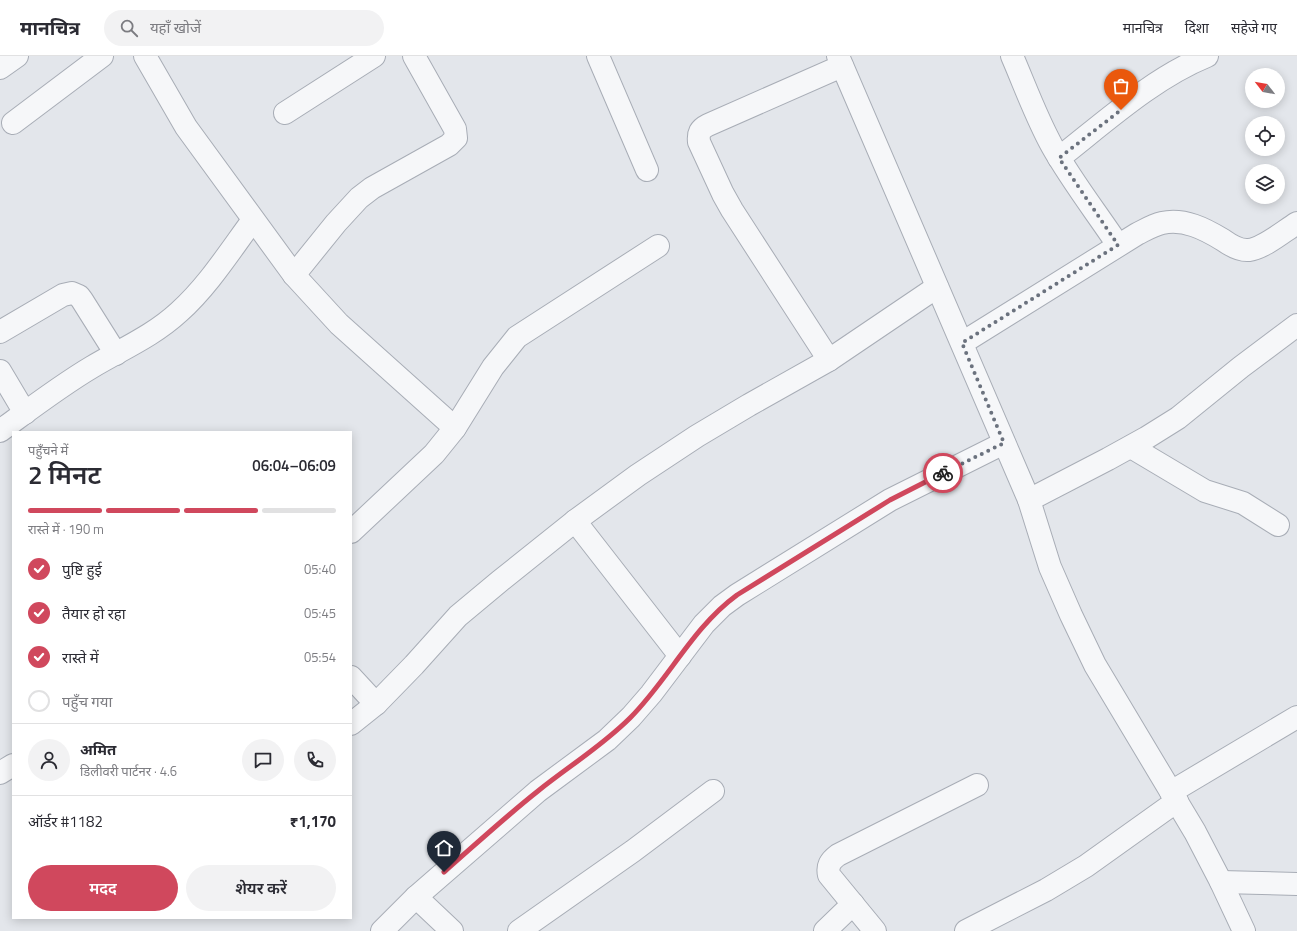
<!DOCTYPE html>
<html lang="hi">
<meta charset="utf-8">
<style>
body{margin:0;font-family:"Titillium Web","Noto Sans Devanagari",sans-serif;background:#f2f2f3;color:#2b2b33;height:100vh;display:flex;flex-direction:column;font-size:15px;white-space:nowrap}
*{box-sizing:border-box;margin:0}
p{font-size:13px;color:#7c7c81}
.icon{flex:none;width:22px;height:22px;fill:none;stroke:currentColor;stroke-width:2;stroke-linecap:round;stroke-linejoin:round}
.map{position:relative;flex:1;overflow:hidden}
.sheet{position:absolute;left:12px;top:375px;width:340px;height:488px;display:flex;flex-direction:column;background:#fff;border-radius:0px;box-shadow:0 2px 10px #0003}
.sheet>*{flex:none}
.needle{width:26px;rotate:301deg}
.fabs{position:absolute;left:1245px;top:12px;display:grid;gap:8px}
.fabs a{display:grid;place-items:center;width:40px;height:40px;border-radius:50%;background:#fff;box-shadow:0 2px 10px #0003;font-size:20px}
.pin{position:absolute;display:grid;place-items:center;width:34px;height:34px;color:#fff;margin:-41px -17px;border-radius:50% 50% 50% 0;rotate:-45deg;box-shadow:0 0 4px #0007}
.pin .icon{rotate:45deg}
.courier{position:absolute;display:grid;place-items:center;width:40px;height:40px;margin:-20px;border:3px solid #d0485d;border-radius:50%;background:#fff;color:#222;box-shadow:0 1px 5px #0007}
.headline em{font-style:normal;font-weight:600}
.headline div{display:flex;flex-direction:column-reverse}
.headline{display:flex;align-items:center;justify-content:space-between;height:68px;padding:0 16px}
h1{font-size:26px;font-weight:600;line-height:30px}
.bar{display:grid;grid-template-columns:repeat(4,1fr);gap:6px 4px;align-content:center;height:48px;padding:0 16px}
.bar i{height:5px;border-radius:3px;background:#e1e1e2}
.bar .on{background:#d0485d}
.bar p{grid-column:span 4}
.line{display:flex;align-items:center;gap:10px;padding:0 16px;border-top:1px solid #e1e1e2}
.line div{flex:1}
.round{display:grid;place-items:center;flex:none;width:42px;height:42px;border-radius:21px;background:#f2f2f3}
ol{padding:0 16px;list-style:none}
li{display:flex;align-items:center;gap:12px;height:44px}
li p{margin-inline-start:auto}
li .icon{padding:4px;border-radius:50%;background:#d0485d;color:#fff;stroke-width:4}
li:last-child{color:#7c7c81}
li i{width:22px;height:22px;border:2px solid #e1e1e2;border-radius:50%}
.primary-button{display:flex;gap:8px;margin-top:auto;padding:8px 16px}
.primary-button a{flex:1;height:46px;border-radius:24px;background:#d0485d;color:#fff;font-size:16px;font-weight:600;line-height:46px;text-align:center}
.primary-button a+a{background:#f2f2f3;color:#2b2b33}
header{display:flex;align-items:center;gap:24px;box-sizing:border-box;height:56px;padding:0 20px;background:#fff;border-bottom:1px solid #e1e1e2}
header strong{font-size:19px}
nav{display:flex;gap:22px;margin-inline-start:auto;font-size:14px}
.search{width:280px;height:36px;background:#f2f2f3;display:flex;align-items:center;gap:10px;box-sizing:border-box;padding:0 14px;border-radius:22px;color:#7c7c81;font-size:15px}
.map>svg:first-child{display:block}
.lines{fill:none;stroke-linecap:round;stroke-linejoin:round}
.minor-casing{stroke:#a8adb6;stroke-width:24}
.minor{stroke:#f6f7f9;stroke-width:22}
.done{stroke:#6b727e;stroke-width:4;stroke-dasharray:0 7.2}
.route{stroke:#d0485d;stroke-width:5}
</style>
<header>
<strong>मानचित्र</strong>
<div class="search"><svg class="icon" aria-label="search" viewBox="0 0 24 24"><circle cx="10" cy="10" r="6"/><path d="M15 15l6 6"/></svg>यहाँ खोजें</div>
<nav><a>मानचित्र</a><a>दिशा</a><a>सहेजे गए</a></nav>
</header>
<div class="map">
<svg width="1297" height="875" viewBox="0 0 1297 875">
<rect width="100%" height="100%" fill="#e3e6eb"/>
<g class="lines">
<defs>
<g id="minor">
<path d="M145,0L186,71L294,219L339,268L455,372"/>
<path d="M598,0L647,114"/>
<path d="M838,0L1029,444L1050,511L1071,559L1095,609L1195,776L1221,826L1244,875"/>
<path d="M1012,0C1025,30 1036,61 1052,90C1071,124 1096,156 1118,189"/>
<path d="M0,12L17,0"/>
<path d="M285,57L374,0"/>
<path d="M13,67L102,0"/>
<path d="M1059,102C1105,66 1153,22 1207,0"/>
<path d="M294,219L336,167L359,142L372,132L449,89L456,82L455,73L414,0"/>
<path d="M0,276L63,239L72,237L79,240L82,244L116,298"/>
<path d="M962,287L1137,178C1145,174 1153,169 1162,167C1184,162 1205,173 1223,184C1230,189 1240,195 1249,194C1264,192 1284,175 1297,167"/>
<path d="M829,304L732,154L723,138L699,86C698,77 700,73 708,69L842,10"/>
<path d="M0,315L25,357"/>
<path d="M0,375C30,353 60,330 92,311C122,293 153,280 179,256C208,230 230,195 253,164"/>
<path d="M1131,391L1205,435L1243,447L1278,469"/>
<path d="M1029,444L1108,403L1146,382L1178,362L1241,311L1297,269"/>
<path d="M575,465L680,600"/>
<path d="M351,476L434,398L455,372L493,311L517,281L658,190"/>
<path d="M351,621L376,648"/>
<path d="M351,668L376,648L414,609L458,560L500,525L575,465L638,419L697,380L749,349L829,304L937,231"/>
<path d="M0,717L13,709"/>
<path d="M1171,736L1297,661"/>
<path d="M1221,826L1297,828"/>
<path d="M416,841L452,875"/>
<path d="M382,875L416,841L538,735L607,684L631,661L651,638L704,568L722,550L737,539L890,444L1004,387"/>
<path d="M519,875L633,795L713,735"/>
<path d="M825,875L853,848"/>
<path d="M875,875L829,819C827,810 830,805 838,799L977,729"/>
<path d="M966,875L1046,834L1086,810L1177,745"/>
</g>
</defs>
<use href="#minor" class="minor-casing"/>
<use href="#minor" class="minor"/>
</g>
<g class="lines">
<path class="done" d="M943,417L1004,387L962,287L1118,189L1059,102L1121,54"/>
<path class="route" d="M444,816C475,789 505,761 538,735C569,710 602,690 630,662C669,623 692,572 737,539L890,444L943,417"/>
</g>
</svg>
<div class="fabs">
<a><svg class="needle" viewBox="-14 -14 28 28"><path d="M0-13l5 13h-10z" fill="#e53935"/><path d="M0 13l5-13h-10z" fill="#7c7c81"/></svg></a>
<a><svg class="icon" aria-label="locate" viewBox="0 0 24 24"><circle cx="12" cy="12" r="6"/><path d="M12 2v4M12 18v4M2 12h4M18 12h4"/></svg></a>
<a><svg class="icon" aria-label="layers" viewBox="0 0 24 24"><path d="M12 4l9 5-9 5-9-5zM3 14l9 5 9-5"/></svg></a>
</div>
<div class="pin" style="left:1121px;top:54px;background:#ea580c"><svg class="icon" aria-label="bag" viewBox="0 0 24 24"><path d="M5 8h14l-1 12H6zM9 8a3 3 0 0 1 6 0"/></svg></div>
<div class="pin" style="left:444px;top:816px;background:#1f2937"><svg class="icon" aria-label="home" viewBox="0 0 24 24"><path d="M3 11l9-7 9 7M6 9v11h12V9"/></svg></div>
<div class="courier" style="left:943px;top:417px"><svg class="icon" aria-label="bike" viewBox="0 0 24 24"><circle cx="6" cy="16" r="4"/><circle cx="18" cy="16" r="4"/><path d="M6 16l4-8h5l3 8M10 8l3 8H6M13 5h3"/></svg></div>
<section class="sheet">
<div class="headline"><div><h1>2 मिनट</h1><p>पहुँचने में</p></div><em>06:04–06:09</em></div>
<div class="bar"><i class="on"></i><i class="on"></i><i class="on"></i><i></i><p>रास्ते में · 190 m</p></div>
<ol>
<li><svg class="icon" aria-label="check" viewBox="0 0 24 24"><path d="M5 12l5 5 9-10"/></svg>पुष्टि हुई<p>05:40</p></li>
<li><svg class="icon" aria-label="check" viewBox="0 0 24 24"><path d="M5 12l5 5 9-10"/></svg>तैयार हो रहा<p>05:45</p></li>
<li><svg class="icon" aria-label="check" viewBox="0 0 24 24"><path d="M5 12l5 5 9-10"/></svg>रास्ते में<p>05:54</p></li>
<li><i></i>पहुँच गया</li>
</ol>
<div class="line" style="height:72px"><a class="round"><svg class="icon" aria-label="person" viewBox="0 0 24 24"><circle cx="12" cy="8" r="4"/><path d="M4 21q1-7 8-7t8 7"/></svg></a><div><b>अमित</b><p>डिलीवरी पार्टनर · 4.6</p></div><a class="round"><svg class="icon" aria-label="chat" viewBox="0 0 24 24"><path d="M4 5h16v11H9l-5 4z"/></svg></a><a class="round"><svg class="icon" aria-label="phone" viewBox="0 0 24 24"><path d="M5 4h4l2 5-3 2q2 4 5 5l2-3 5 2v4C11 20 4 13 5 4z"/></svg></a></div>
<div class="line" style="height:52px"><div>ऑर्डर #1182</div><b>₹1,170</b></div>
<div class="primary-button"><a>मदद</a><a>शेयर करें</a></div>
</section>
</div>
